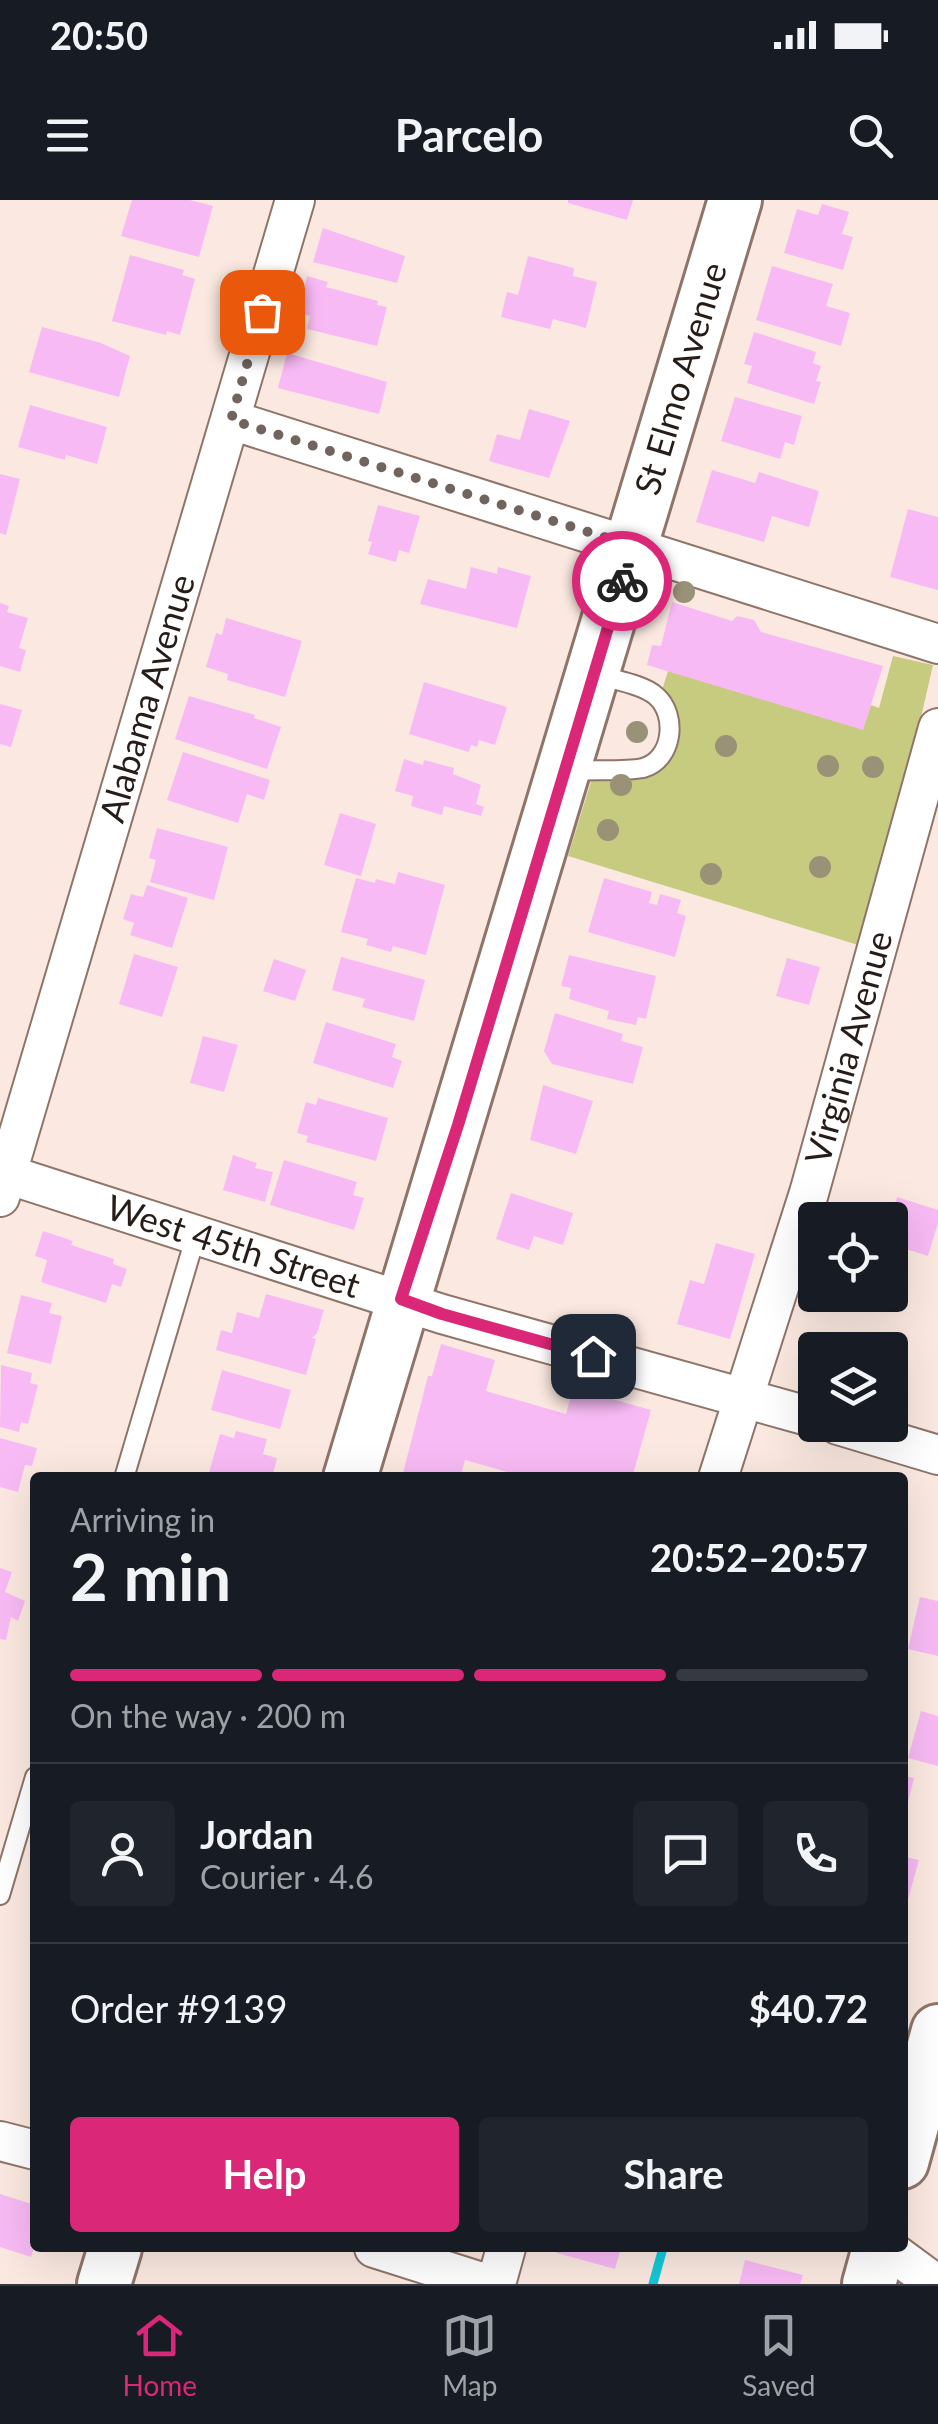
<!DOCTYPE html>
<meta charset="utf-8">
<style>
body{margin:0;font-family:Lato,sans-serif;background:#20242c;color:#f1f3f6;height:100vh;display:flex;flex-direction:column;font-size:38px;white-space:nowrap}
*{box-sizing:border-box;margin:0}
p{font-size:32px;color:#9ea1a6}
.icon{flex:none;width:55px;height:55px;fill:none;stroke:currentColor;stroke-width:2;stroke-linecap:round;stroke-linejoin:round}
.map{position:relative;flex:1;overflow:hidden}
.drawer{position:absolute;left:30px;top:1272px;width:878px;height:780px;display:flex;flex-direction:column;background:#171b24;border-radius:10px;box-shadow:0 10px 40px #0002}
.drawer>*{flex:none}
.fabs{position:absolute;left:798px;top:1002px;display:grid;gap:20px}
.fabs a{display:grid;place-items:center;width:110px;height:110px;border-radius:10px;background:#171b24;box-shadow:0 10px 40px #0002;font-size:50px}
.pin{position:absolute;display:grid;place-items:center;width:85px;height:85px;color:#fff;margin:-42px;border-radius:20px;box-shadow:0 5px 15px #0006}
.courier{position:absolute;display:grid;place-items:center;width:100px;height:100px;margin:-50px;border:8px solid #db2777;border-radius:50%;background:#fff;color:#222;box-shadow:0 2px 12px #0007}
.overview em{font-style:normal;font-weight:700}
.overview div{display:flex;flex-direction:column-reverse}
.overview{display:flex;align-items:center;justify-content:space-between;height:170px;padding:0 40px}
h1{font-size:65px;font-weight:700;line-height:75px}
.bar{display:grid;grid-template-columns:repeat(4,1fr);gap:15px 10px;align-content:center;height:120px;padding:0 40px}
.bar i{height:12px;border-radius:8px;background:#363941}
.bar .active{background:#db2777}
.bar p{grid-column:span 4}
.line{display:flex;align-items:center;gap:25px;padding:0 40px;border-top:2px solid #363941}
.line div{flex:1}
.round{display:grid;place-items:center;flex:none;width:105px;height:105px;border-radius:10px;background:#20242c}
.primary-button{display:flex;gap:20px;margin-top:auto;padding:20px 40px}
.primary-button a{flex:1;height:115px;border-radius:10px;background:#db2777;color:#fff;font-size:40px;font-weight:700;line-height:115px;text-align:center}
.primary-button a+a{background:#20242c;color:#f1f3f6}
.status{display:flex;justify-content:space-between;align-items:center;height:70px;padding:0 50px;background:#171b24;direction:ltr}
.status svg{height:28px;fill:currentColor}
header{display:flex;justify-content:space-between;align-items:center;height:130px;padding:0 40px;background:#171b24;font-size:45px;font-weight:700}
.tab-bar{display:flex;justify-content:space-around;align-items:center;height:140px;border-top:2px solid #363941;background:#171b24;font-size:28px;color:#9ea1a6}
.tab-bar a{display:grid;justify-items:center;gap:5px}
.tab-bar .active{color:#db2777}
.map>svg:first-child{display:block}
.green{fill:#c6cb7f}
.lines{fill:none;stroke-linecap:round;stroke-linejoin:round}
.stream{stroke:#14c8d7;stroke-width:9}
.building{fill:#f8baf4}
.lane-casing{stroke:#8f7569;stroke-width:22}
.street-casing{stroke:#8f7569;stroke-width:42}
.secondary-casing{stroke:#8f7569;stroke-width:58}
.lane{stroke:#fff;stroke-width:18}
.street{stroke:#fff;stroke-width:38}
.secondary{stroke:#fff;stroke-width:52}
.tree{fill:#999277}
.done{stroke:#71645e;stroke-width:10;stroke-dasharray:0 18}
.route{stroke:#db2777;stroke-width:12}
.labels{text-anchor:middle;stroke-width:10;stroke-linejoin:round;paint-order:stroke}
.street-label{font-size:35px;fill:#271d18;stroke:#fff}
</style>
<div class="status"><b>20:50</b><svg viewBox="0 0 49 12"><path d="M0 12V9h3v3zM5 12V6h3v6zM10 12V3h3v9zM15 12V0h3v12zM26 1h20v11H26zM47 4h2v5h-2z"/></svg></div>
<header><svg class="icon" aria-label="menu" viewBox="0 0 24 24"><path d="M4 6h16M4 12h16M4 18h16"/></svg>Parcelo<svg class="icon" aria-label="search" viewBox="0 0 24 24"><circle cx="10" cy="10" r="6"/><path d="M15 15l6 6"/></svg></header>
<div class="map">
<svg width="938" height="2084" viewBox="0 0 938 2084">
<rect width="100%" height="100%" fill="#fbe9e1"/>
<path class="green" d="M893,456L933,465L868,748L568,656L594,572C609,575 628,581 642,579C650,578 657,573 663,568C691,545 675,513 663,487L668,471L863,529L871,505L879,508Z"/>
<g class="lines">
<path class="stream" d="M653,2084L663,2048"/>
</g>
<g class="building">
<path d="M132,0H190L213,6L199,57L121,36Z"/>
<path d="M568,0H633L627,20L568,3Z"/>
<path d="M822,4L849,12L842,34L853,37L843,70L784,53L797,9L818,15Z"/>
<path d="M323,28L405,56L397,83L313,62Z"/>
<path d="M130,55L184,70L182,75L195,79L180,135L167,131L166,135L112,121Z"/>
<path d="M528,56L574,68L573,76L597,82L586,128L553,119L550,129L501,117L507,92L518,95Z"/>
<path d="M772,66L833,84L826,106L850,113L841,146L756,120Z"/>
<path d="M307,76L328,82L326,87L378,101L377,105L387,107L377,146L307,129L310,116L298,112Z"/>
<path d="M42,127L101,143L130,156L119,197L29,172Z"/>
<path d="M754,132L816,152L813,163L821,166L816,181L821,182L814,204L747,183L752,166L744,164Z"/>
<path d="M287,153L387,182L379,214L278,188Z"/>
<path d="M735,197L802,216L794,245L785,242L780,259L721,241Z"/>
<path d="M30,205L107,227L97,264L66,255L65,260L18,247Z"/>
<path d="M529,209L570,221L549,278L489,261L497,234L520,240Z"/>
<path d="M712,270L755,283L759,272L819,291L809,327L772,316L764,342L696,322Z"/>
<path d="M0,274L20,279L6,335L0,333Z"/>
<path d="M378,305L420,316L409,353L399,350L396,362L368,354L372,342L368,341Z"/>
<path d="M908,309L938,317V390L890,377Z"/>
<path d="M471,367L497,374L498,367L531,376L517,428L420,404L428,379L466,389Z"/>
<path d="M672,402L732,421L737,416L754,420L761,432L883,466L863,530L647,465L652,445L661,446Z"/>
<path d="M0,403L9,406L7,412L28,418L19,448L26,450L20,472L0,466Z"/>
<path d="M226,418L302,441L285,497L227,480L228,474L206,467L216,433L222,435Z"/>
<path d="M424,482L507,507L495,545L479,540L477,547L471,545L469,552L409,534Z"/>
<path d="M189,496L255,515L254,518L281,527L267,569L175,539Z"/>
<path d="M0,504L22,510L11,547L0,544Z"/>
<path d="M183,552L270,580L264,600L247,594L238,623L167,600Z"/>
<path d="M404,559L423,565L424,560L454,568L453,574L481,585L476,604L484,607L481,616L444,606L442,615L411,606L413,596L395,591Z"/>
<path d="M340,613L376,624L361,676L324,665Z"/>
<path d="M157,628L228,647L214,700L150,682L156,660L149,658Z"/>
<path d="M398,672L445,685L426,755L393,746L391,752L366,745L368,739L341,732L356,678L375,683L376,679L395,684Z"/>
<path d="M604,678L652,692L649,703L657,705L660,694L681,700L677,713L686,716L675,757L588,732Z"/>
<path d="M147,685L188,698L172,748L130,735L134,723L123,719L131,694L143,697Z"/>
<path d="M134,754L178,767L162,817L119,804Z"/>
<path d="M569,755L656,776L646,819L638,817L636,825L607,819L609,811L569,799L571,788L561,786Z"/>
<path d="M341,757L425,780L414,821L362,807L365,799L332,790Z"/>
<path d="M787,758L820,767L809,805L776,796Z"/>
<path d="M274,759L306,770L295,801L263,791Z"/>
<path d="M555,813L623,834L621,841L643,847L633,884L552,864L544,851Z"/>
<path d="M326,822L396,844L392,857L402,861L393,888L313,863Z"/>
<path d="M203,836L238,845L224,892L190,883Z"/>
<path d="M543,885L593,901L576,954L530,940Z"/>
<path d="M318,898L388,918L376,961L306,942L308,936L297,933L306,902L316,905Z"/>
<path d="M233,955L257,963L255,968L273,972L265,1002L223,990Z"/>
<path d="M284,960L357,982L353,995L364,998L354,1030L270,1005Z"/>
<path d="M511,993L573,1013L563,1045L534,1036L529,1050L496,1039Z"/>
<path d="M897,997L938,1010V1023L928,1056L890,1044V1021Z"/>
<path d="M43,1031L73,1041L71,1045L114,1059L113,1064L127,1069L121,1087L112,1084L106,1103L41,1082L47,1060L35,1056Z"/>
<path d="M716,1043L755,1054L730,1139L677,1124L690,1080L704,1084Z"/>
<path d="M266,1094L324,1110L317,1133L312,1138L316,1139L306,1175L216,1150L221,1130L232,1133L237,1112L259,1118Z"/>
<path d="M21,1095L52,1103L49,1113L62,1116L51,1164L7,1153Z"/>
<path d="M441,1144L495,1160L486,1191L566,1214L573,1188L651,1210L632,1278H528L465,1260L460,1278H420L403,1273L428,1176H432Z"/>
<path d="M1,1165L32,1173L30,1183L38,1185L28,1224L21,1222L19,1232L0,1227Z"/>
<path d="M222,1170L291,1190L280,1229L211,1210Z"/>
<path d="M236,1231L267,1239L263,1254L277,1258L272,1278L208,1276L220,1234L234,1238Z"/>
<path d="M0,1238L37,1248L32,1266L25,1265L18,1292L0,1287Z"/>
<path d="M0,1368L12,1372L5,1392L25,1401L18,1421L11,1417L6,1440L0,1439Z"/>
<path d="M920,1397L938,1401V1456L908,1449Z"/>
<path d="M921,1511L938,1516V1566L908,1558Z"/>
<path d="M902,1575L914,1578L904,1618H902Z"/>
<path d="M902,1656L919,1660L907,1703L902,1702Z"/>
<path d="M0,1994L35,2005V2045L31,2057L0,2047Z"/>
<path d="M558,2048H621L615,2069L557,2053Z"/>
<path d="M745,2060L803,2075L800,2084H739Z"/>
</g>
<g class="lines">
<defs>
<g id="lane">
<path d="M571,571C592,569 623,572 643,568C673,560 678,515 656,496C643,484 613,480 596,474"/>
<path d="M124,1278L196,1035"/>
<path d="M0,1695L35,1577"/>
</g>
<g id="street">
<path d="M231,220L938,444"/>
<path id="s1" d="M0,972L442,1114L815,1218"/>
<path id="s2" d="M0,997L295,0"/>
<path d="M838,1225L938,1255"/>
<path id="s3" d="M718,1278L809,993L938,528"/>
<path d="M0,1941L35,1950"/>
<path d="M374,2048L488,2084"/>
<path d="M887,2048L936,2084"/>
<path d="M496,2084L506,2048"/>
</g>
<g id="secondary">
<path id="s4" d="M350,1278L735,0"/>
<path d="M902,1962L938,1831"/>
<path d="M104,2084L115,2048"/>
<path d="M869,2084L879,2048"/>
</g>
</defs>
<use href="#lane" class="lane-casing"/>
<use href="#street" class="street-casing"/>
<use href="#secondary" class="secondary-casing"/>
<use href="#lane" class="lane"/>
<use href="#street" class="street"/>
<use href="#secondary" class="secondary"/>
</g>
<g class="tree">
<circle cx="684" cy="392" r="11"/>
<circle cx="637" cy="532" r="11"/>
<circle cx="726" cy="546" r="11"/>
<circle cx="828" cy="566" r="11"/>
<circle cx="873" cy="567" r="11"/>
<circle cx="621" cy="585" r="11"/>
<circle cx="608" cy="630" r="11"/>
<circle cx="820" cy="667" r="11"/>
<circle cx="711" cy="674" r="11"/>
</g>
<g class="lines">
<path class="done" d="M262,112L231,220L633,346L622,381"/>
<path class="route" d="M593,1156L442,1114L401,1099L458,925L622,381"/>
</g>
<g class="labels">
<g class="street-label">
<text dy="12" stroke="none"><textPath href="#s4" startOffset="1148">St Elmo Avenue</textPath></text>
<text dy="12" stroke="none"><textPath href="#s2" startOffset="520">Alabama Avenue</textPath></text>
<text dy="12" stroke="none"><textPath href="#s3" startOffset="450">Virginia Avenue</textPath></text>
<text dy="12" stroke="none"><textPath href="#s1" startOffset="245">West 45th Street</textPath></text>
</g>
</g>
</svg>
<div class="fabs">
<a><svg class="icon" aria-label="locate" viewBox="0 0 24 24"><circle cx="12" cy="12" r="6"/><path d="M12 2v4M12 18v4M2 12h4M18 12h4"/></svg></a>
<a><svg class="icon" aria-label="layers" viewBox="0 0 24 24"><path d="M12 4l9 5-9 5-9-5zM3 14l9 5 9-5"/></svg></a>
</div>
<div class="pin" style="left:262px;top:112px;background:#ea580c"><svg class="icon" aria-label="bag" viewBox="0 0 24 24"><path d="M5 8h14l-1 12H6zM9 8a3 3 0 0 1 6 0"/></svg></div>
<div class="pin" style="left:593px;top:1156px;background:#1f2937"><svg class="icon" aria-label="home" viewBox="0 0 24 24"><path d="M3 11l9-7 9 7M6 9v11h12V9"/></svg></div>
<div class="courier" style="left:622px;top:381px"><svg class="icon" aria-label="bike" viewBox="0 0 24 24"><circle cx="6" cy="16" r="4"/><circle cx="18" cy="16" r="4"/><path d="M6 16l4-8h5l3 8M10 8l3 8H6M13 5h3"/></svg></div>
<section class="drawer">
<div class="overview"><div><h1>2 min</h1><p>Arriving in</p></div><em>20:52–20:57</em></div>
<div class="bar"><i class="active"></i><i class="active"></i><i class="active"></i><i></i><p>On the way · 200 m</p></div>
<div class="line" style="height:180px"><a class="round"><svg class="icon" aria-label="person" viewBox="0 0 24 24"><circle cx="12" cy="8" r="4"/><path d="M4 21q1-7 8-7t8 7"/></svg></a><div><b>Jordan</b><p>Courier · 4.6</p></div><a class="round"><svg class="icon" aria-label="chat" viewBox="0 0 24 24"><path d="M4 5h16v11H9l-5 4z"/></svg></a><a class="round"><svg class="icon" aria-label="phone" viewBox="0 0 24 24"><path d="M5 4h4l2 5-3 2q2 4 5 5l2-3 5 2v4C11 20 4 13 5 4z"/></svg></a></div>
<div class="line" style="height:130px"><div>Order #9139</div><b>$40.72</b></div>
<div class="primary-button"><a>Help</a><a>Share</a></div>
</section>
</div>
<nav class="tab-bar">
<a class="active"><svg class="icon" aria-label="home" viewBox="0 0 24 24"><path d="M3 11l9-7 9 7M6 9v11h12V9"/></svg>Home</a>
<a><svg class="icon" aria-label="map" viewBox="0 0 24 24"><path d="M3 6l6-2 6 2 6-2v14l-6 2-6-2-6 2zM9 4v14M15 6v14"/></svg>Map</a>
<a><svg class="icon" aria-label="saved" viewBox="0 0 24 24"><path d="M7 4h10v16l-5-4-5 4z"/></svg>Saved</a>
</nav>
